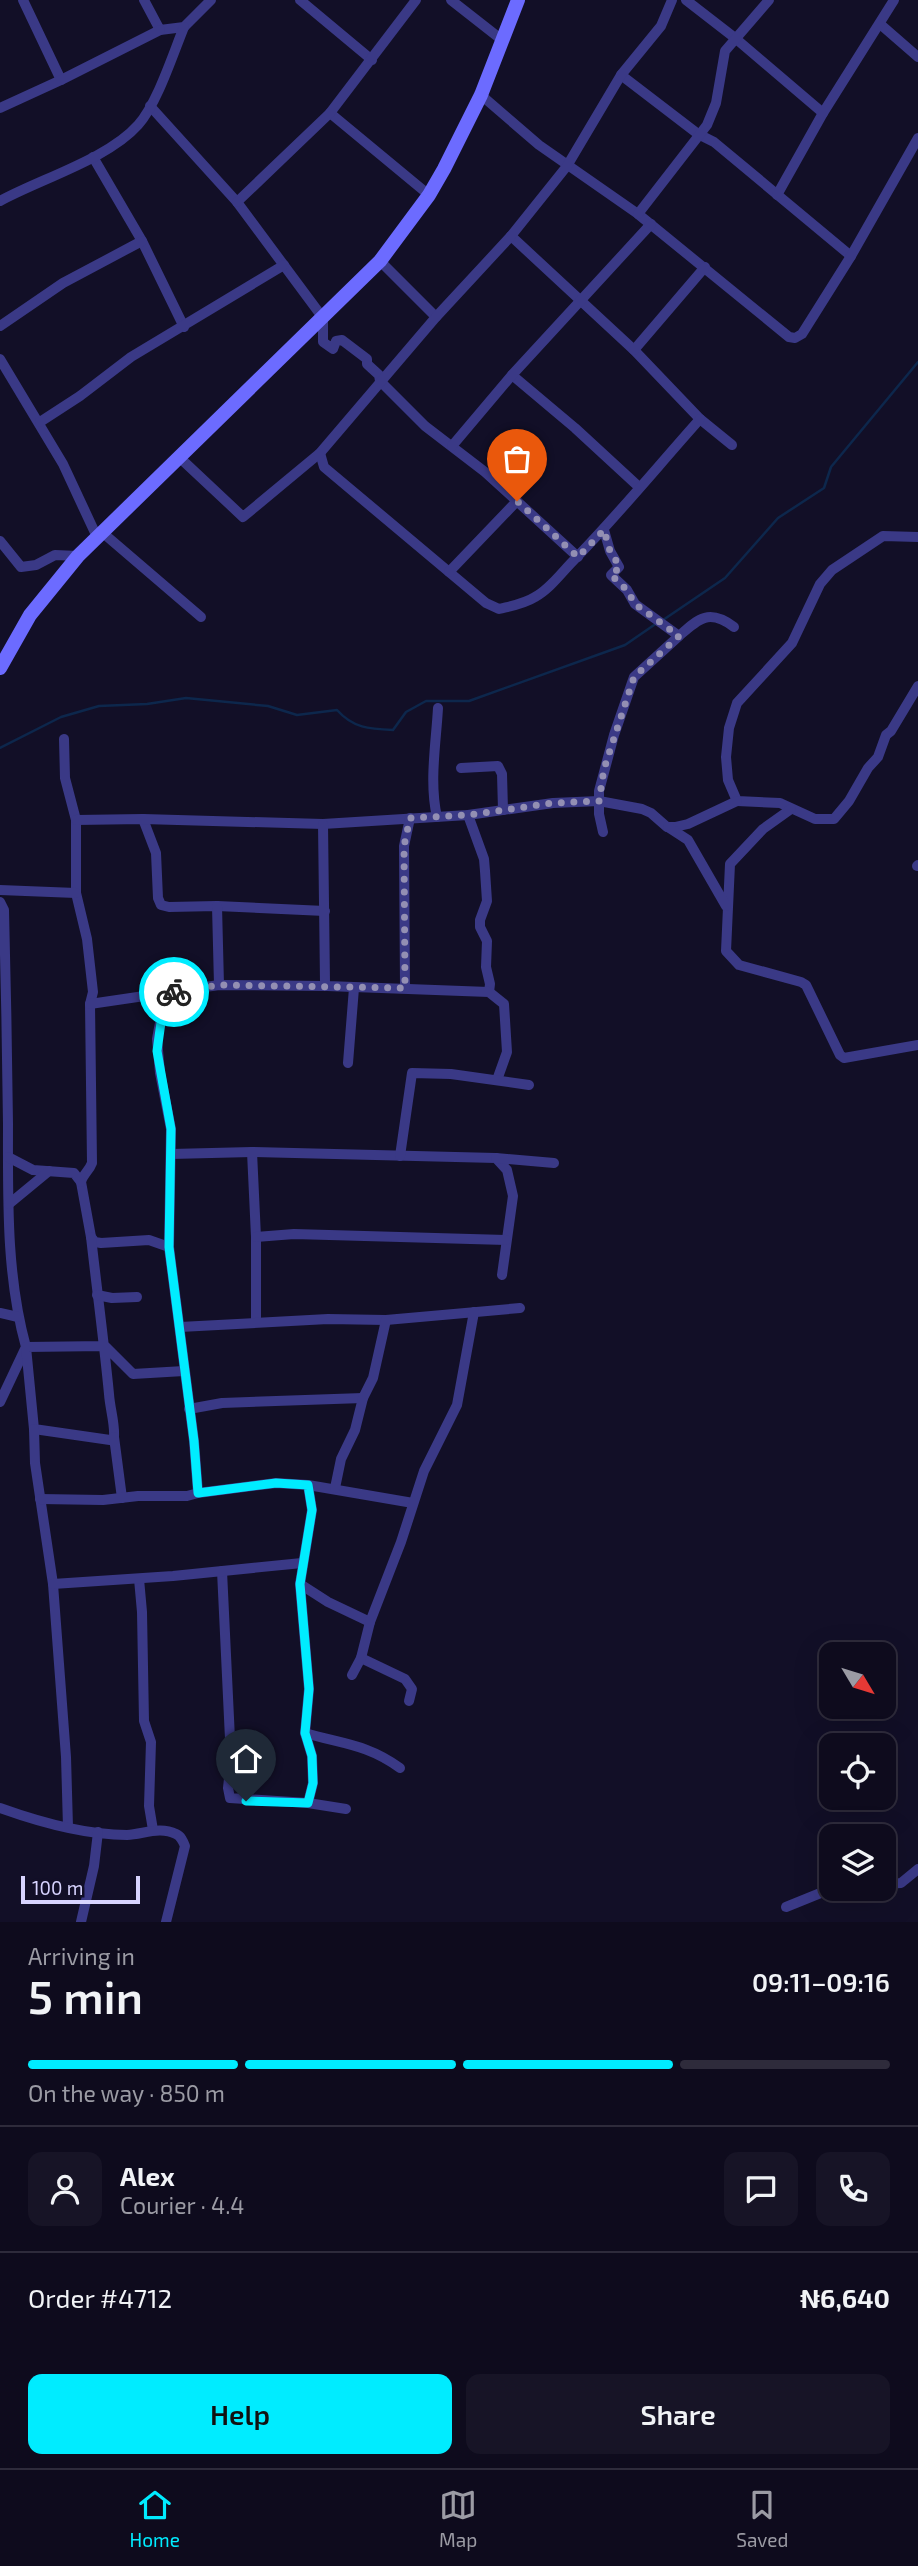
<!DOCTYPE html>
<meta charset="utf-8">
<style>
body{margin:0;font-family:"Exo 2",sans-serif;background:#171426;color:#f1f3f6;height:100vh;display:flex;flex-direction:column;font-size:26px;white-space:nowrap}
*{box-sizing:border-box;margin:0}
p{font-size:23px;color:#9b9ba4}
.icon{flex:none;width:38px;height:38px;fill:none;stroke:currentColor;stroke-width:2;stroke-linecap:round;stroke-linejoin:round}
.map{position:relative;height:1922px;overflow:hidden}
.details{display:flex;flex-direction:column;background:#0e0b1d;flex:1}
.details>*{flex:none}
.needle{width:46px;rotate:128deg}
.tools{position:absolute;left:819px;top:1642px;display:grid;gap:14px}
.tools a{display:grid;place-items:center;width:77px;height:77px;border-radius:14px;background:#0e0b1d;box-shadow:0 7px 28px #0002,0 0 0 2px #2e2b3b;font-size:35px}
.scale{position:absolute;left:21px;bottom:18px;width:119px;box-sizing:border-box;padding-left:7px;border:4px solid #d8d4ff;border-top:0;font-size:19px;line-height:24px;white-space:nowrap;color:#d8d4ff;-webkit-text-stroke:5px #120f27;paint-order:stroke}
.pin{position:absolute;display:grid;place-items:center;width:60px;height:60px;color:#fff;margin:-72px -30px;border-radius:50% 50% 50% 0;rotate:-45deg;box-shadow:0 0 7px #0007}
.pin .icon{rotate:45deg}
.courier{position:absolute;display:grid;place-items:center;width:70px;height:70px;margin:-35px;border:5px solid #00ecff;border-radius:50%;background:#fff;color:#222;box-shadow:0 2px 9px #0007}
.headline em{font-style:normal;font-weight:600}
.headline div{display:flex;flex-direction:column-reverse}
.headline{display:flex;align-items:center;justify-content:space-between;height:119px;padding:0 28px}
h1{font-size:46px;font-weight:600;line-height:52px}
.bar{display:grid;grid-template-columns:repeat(4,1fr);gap:10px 7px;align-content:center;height:84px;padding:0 28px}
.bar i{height:9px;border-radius:5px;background:#2e2b3b}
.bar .active{background:#00ecff}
.bar p{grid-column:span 4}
.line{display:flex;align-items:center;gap:18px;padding:0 28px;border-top:2px solid #2e2b3b}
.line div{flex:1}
.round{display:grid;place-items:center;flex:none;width:74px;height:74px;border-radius:14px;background:#171426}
.action{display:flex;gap:14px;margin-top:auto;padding:14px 28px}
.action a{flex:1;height:80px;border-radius:14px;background:#00ecff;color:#111;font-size:28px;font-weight:600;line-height:80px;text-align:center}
.action a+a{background:#171426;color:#f1f3f6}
.menu{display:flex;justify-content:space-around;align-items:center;height:98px;border-top:2px solid #2e2b3b;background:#0e0b1d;font-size:19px;color:#9b9ba4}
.menu a{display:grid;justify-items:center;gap:4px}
.menu .active{color:#00ecff}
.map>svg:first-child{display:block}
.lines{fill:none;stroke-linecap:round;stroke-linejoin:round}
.stream{stroke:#0d274c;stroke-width:2.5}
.minor{stroke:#3a3986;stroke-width:10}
.secondary{stroke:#6c6bff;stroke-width:14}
.done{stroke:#938fb3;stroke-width:7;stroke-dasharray:0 12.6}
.route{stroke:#00ecff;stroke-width:9}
</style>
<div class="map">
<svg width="918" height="1922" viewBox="0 0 918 1922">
<rect width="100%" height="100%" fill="#120f27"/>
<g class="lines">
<g class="stream">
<path d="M663,620L725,578L778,518L824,488L831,467L918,362"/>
<path d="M0,748L61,717L99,706L147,704L186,698L268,706L297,715L337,710C353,728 369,729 393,730L406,712L426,701H469L625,645L657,623"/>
</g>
<g class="minor">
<path d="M23,0L61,80"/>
<path d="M144,0L160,30L184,27L211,0"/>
<path d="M300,0L372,60"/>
<path d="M451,0L502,40"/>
<path d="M686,0L735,38L823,113"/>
<path d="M880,24L918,57"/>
<path d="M621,75L698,134L714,142L851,256"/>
<path d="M481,95L539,145L638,214L789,337L795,338L802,334L851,256L918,138"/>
<path d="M150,106L237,202L323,318V342L333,349L336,341L342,340L367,359V364L379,375L380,381L425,426L485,472L578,557"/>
<path d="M0,108L61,80L160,30"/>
<path d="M330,113L429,195"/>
<path d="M93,157L142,241L184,327"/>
<path d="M777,195L823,113L894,0"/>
<path d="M0,201C40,179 108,159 138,125C157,104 173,54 184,27"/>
<path d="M237,202L330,113L416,0"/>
<path d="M638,214L707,125L716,103L725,51L769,0"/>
<path d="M511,236L634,350L700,419L732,445"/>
<path d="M380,261L436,317"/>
<path d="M0,326L63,283L142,241"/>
<path d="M634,350L705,267"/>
<path d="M0,359L63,464L97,537"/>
<path d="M512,375L575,428L639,487"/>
<path d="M40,422L80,396L131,357L284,265"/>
<path d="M452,446L512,375L651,224"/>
<path d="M320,453L324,467L486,603L499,609C511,606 524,604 535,597C550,589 562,572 574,560C618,515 658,466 700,419"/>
<path d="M179,457L243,517L320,453L436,317L511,236L567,166L621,75L661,26L672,0"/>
<path d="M604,530L610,551L619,567L611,575L627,590L635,604L679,636C698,619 709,608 734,627"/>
<path d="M103,533L201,617"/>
<path d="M918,537L883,536L832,570L820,584L792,643L737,703L729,728L726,757L728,780L737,801L780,803L815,819H834L849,801L868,768L878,757L886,735L891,731L918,686"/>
<path d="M0,541L21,567L36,565L55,555L78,556"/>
<path d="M449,572L517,501"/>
<path d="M64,739L65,778L76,820V893L87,939L93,992L90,1004L92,1163C89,1171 83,1174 81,1182L91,1237L95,1242L101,1243L149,1240L169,1247"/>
<path d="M461,768L498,766L502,774L503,810"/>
<path d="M791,809L763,829L730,864L726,951L739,965L801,982L806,985L840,1055L844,1058L918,1045"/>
<path d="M468,815L484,859L485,871L487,901L480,920V927L487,941L486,967L490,984L489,992"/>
<path d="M437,817C429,782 436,744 438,708"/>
<path d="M143,819L156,853L158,898L161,905L169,907L217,906L325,911"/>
<path d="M76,820L143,819L323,824L468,815L553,803L599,801L642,809L651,813L667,827H675L688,824L737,801"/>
<path d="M323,824L325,983L327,986L489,992L504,1004L507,1052L497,1080"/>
<path d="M668,827L688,840L726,906"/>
<path d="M603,832L599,814V791L614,735L634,677L679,636"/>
<path d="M917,866L918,865"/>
<path d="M0,890L76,893"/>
<path d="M0,902L4,910C6,981 7,1053 8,1124C8,1198 6,1275 26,1347L0,1402"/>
<path d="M217,906L219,985"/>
<path d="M405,988L404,846L410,818"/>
<path d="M90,1004L219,985L327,986"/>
<path d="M348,1063L354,988"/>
<path d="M252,1152L256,1237V1322"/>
<path d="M171,1154L252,1152L496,1158L507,1170L513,1196L502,1275"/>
<path d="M400,1156L412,1073L451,1074L529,1085"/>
<path d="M8,1157L33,1170L74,1173L81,1182"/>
<path d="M496,1158L554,1163"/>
<path d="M9,1204L49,1171"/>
<path d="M91,1237C97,1290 104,1342 109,1394C110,1409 115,1423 114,1437L110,1440L34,1429L26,1347L105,1346L133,1374L184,1371"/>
<path d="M256,1237L294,1234L506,1240"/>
<path d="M97,1295L112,1298L137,1297"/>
<path d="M0,1313L18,1317"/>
<path d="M180,1327L328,1319L386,1320L520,1308"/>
<path d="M189,1409L222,1403L363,1398"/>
<path d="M34,1429L35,1463L53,1584L66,1757L68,1827"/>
<path d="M114,1437L122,1498"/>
<path d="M308,1485L413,1503"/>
<path d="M335,1488L341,1459L355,1430L363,1398L373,1378L386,1320"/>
<path d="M198,1493L276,1483L308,1485L312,1510L300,1584L309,1689L305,1733L312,1756L313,1783L308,1803"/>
<path d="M40,1499L103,1500L138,1496H187L198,1493L194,1441L169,1247L171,1129L160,1073L157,1039L164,1001L167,993"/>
<path d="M222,1571L231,1760L228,1788L230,1798L308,1803L346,1809"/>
<path d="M139,1579L142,1612L144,1721L151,1742L149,1806L153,1830"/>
<path d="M53,1584L173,1576L302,1563"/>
<path d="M300,1584L328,1602L370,1622"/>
<path d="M361,1658L405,1679L412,1689L409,1701"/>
<path d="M352,1675L361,1658L370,1622L401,1542L424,1471L457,1405L474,1312"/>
<path d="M305,1733C342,1744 367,1744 400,1768"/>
<path d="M0,1808C39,1822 86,1835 127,1835C144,1834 160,1826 176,1834C181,1836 183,1841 185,1846L166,1922"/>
<path d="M884,1884L901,1883L918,1869"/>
<path d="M786,1907L823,1892L848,1888"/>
<path d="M81,1922L94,1866L98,1832"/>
</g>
<path class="secondary" d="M0,668L30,615L78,556L380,261L429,195L444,169L481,95L518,0"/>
</g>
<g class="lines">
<path class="done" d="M174,992L219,985L405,988L404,846L410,818L468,815L553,803L599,801L604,769L634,677L679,636L635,604L627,590L611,575L620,567L610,551L604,530L578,557L517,501"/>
<path class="route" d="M174,992L167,993L164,1001L157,1051L171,1129L169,1247L194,1441L198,1493L276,1483L308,1485L312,1510L300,1584L309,1689L305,1733L312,1756L313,1783L308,1803L246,1801"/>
</g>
</svg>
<div class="tools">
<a><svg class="needle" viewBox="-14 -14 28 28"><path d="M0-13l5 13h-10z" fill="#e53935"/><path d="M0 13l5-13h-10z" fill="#9b9ba4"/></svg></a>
<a><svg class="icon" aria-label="locate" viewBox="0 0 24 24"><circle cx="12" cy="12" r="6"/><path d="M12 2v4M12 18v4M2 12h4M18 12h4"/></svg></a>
<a><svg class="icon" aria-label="layers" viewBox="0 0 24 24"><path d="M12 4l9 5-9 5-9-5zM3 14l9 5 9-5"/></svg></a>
</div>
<div class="scale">100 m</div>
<div class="pin" style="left:517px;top:501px;background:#ea580c"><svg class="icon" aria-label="bag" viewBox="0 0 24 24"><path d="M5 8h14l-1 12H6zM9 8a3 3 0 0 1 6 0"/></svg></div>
<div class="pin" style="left:246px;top:1801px;background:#1f2937"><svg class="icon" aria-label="home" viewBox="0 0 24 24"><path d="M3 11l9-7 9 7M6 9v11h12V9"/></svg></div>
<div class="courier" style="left:174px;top:992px"><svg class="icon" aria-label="bike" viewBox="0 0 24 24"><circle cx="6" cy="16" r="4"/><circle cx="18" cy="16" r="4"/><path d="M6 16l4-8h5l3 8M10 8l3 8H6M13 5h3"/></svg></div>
</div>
<section class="details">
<div class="headline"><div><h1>5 min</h1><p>Arriving in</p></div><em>09:11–09:16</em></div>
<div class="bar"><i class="active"></i><i class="active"></i><i class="active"></i><i></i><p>On the way · 850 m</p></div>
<div class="line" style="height:126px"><a class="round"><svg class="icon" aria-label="person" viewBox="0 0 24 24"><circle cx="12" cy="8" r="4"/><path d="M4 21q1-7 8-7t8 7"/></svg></a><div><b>Alex</b><p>Courier · 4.4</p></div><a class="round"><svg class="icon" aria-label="chat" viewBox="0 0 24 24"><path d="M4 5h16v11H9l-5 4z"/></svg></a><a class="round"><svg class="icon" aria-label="phone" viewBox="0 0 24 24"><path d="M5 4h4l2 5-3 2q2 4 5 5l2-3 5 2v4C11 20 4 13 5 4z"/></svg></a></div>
<div class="line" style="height:91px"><div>Order #4712</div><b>₦6,640</b></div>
<div class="action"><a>Help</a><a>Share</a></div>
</section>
<nav class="menu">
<a class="active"><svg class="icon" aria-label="home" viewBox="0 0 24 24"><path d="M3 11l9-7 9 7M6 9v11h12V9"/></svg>Home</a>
<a><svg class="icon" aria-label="map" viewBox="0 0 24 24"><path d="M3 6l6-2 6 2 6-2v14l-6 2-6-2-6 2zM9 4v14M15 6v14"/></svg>Map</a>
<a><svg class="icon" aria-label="saved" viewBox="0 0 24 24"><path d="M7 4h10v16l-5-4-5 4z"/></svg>Saved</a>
</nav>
